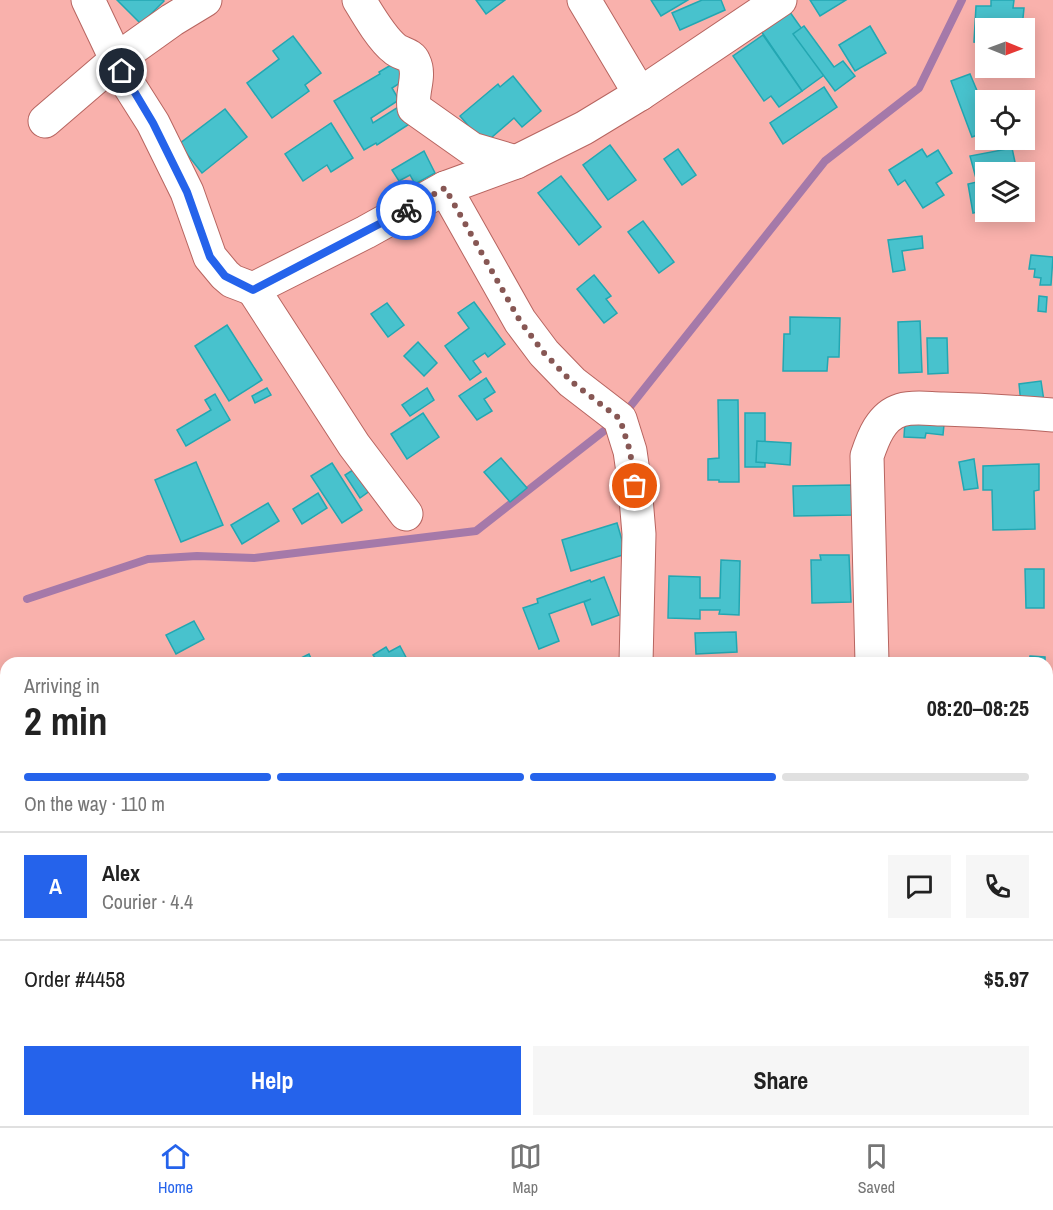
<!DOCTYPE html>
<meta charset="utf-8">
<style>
body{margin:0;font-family:"Archivo Narrow",sans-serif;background:#f6f6f6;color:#222;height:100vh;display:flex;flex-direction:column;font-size:22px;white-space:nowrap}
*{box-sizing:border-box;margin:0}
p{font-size:20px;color:#767676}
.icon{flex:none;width:33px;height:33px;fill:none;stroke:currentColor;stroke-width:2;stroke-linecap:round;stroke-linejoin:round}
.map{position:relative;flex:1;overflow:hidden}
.drawer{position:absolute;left:0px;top:657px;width:1053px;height:470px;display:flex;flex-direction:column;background:#fff;border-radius:18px 18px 0 0;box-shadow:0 3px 15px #0003}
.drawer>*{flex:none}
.needle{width:39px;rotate:91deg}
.controls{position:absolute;left:975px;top:18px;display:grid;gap:12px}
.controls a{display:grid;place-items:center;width:60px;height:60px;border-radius:0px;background:#fff;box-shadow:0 3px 15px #0003;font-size:30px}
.pin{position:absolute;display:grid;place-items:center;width:51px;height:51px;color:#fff;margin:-26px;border:3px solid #fff;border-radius:50%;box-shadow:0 2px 6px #0007}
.courier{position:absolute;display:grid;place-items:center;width:60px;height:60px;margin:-30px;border:4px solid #2563eb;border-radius:50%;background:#fff;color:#222;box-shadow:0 2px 8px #0007}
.headline em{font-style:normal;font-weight:800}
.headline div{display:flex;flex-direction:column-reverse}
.headline{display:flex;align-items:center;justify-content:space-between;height:102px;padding:0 24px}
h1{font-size:39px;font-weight:800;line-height:45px}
.bar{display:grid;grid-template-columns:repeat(4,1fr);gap:9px 6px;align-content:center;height:72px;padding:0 24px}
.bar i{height:8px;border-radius:4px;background:#e0e0e0}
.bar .active{background:#2563eb}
.bar p{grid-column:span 4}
.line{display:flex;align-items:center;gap:15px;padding:0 24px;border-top:2px solid #e0e0e0}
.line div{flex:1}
.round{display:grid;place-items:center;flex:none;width:63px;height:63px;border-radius:0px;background:#f6f6f6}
.action{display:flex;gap:12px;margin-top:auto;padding:12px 24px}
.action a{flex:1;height:69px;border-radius:0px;background:#2563eb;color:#fff;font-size:24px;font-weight:800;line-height:69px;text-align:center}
.action a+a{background:#f6f6f6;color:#222}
.tabs{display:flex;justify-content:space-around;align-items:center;height:84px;border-top:2px solid #e0e0e0;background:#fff;font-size:16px;color:#767676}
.tabs a{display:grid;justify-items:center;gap:3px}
.tabs .active{color:#2563eb}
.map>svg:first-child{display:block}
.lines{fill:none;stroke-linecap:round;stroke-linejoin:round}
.stream{stroke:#a579a9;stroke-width:8}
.building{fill:#48c2cd;stroke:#23a7b2;stroke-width:1.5}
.minor-casing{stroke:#b76560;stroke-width:35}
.minor{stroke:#fff;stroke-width:33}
.done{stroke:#875754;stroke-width:6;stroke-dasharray:0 10.8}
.route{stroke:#2563eb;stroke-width:8}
</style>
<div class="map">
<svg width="1053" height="1126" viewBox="0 0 1053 1126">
<rect width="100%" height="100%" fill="#f9b1ac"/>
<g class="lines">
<g class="stream">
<path d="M625,413L825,161L919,88L962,0"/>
<path d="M27,599L148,559L197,556L254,558L476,531L614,423"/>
</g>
</g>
<g class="building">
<path d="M117,0H163L164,1L141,24Z"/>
<path d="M476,0H505L486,14Z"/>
<path d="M651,0H688L661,16Z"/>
<path d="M702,0H721L725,10L680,30L672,13Z"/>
<path d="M810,0H846L820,16Z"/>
<path d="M991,0H1014L1013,8H1024L1022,28H986V43L974,42L976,6H991Z"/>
<path d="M787,8L831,70L802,91L759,28Z"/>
<path d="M804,26L834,67L843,61L855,76L835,91L793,34Z"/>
<path d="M870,26L886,53L855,71L839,45Z"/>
<path d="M763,35L802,91L779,107L771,96L764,101L733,56Z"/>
<path d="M293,36L321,73L305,85L309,91L272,118L247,83L279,59L273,51Z"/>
<path d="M401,59L411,76L392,88L399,100L371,118L373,123L403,104L414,121L377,145L376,143L364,150L334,101L380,74L379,72Z"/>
<path d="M970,74L986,112V132L972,137L951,81Z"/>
<path d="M513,76L541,111L522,127L514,118L484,144L460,116L498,84L500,87Z"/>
<path d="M824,87L837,107L783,144L770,123Z"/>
<path d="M225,109L247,137L202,173L179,144Z"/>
<path d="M331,123L353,158L331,172L327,165L303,181L285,154Z"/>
<path d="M610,145L636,180L608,200L583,165Z"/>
<path d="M1012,148L1016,167L1006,169L1007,172H986V210L973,213L968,184L977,182L970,156Z"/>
<path d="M678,149L696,175L682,185L664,159Z"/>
<path d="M922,149L927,157L938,150L952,173L936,183L944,195L923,208L905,180L898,185L889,170Z"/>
<path d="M424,151L435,173L415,184L410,175L399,181L392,170Z"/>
<path d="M561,176L601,227L579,245L538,193Z"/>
<path d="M643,221L674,262L659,273L628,232Z"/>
<path d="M922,236L923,248L902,251L905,270L893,272L888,240Z"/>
<path d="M1031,255L1053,257L1051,285H1040L1041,278L1034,277L1035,269H1029Z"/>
<path d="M594,275L611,296L606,299L617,313L604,323L577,289Z"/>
<path d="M1039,296L1047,297L1046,312L1038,311Z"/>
<path d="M474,302L505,344L488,357L485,353L473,361L481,372L470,380L445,346L469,328L458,313Z"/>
<path d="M387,303L404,325L388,337L371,314Z"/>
<path d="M790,317L840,318L839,357H828L827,371H783L784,334H790Z"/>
<path d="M920,321L922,372L899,373L898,322Z"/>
<path d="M227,325L262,380L229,401L195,346Z"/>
<path d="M927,338H947L948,373L928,374Z"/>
<path d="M418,342L437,363L424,376L404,356Z"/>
<path d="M486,378L495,392L484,399L492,411L477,420L459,396Z"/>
<path d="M1041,381L1044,401L1021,404L1019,384Z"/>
<path d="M267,388L271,395L255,403L252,396Z"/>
<path d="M427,388L434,400L410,416L402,405Z"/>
<path d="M215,394L230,420L186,446L177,430L211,410L205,400Z"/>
<path d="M718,400H738L739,482H719V480H708V459L719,458Z"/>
<path d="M946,404L943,435L926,433L925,438L904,437L905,421Z"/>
<path d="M423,413L439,437L407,459L391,434Z"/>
<rect x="745" y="413" width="20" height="54"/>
<path d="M757,441L791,443L790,465L756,462Z"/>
<path d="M501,458L527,488L510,502L484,472Z"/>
<path d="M974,459L978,488L964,490L959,462Z"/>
<path d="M196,462L223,525L181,542L155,480Z"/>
<path d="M332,463L362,510L342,523L311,476Z"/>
<path d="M1039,464V490L1034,491L1035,529L993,530L992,490H983V466Z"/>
<path d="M356,468L371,490L360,498L345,475Z"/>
<path d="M852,485L853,515L794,516L793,486Z"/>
<path d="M318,493L327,508L302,524L293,509Z"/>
<path d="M268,503L279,521L242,544L231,525Z"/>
<path d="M617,523L626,554L571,571L562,540Z"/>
<path d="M820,555H849L851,602L812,603L811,560H821Z"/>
<path d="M721,560L740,561L739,615L719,614L720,610H700V619L668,618L669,576L700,577V598H720Z"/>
<path d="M1025,569H1044V608H1026Z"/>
<path d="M604,577L619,615L592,625L584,602L591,599L549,614L559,641L539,649L523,608L538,603L537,599L590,580L591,582Z"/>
<path d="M194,621L204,639L176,654L166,635Z"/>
<path d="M736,632L737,652L696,654L695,633Z"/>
<path d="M400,646L409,663H369L376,659L373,655L386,647L389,652Z"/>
<path d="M309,654L313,663H291Z"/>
<path d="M1030,656L1045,657V663H1029Z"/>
<path d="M1047,702H1053V719L1047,720Z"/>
<rect x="324" y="1120" width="70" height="6"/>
</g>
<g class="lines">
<defs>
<g id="minor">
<path d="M88,0L127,82L153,123L187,192L210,257L225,275L232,281L253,289L366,232L445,188L516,162L584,128L640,94L780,0"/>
<path d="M359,0C368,15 382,39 395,49C401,54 411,54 414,62C421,76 411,92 414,108L472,149L516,162"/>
<path d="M584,0L640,94"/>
<path d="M45,121L116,60L172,20L205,0"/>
<path d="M445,188L520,321L544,353L572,382L620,419L630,451L635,486L639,534L636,663"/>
<path d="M253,289L354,445L406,514"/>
<path d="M872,663L867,456C873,438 881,416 901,410C914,406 930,409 943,409C980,410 1016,412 1053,415"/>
<path d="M1047,810L1053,811"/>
<path d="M912,1120L915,1126"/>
<path d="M58,1126V1120"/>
<path d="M850,1126L854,1120"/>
</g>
</defs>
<use href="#minor" class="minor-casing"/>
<use href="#minor" class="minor"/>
</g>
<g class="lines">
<path class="done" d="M406,210L445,188L520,321L544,353L572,382L620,419L630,451L635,486"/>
<path class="route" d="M122,71L153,123L187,192L210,257L225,276L253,290L406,210"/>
</g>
</svg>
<div class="controls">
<a><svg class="needle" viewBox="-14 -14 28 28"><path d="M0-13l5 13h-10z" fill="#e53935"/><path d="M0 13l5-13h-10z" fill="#767676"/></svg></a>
<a><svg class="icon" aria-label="locate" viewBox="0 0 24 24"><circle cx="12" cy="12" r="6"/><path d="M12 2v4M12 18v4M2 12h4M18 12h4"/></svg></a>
<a><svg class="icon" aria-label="layers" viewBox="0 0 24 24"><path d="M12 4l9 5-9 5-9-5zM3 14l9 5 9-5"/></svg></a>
</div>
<div class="pin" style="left:635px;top:486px;background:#ea580c"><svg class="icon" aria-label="bag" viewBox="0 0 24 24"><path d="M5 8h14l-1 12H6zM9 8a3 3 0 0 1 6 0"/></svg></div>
<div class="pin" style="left:122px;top:71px;background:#1f2937"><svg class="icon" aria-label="home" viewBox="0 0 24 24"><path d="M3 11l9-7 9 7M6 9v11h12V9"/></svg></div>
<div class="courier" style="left:406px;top:210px"><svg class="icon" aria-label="bike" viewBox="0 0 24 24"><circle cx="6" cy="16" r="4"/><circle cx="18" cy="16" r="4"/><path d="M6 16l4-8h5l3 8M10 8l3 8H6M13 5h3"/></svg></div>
<section class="drawer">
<div class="headline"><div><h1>2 min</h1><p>Arriving in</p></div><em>08:20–08:25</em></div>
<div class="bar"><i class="active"></i><i class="active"></i><i class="active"></i><i></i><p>On the way · 110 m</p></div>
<div class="line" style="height:108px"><b class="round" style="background:#2563eb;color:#fff">A</b><div><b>Alex</b><p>Courier · 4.4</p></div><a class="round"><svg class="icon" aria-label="chat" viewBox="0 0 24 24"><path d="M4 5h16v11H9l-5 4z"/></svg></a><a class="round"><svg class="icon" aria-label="phone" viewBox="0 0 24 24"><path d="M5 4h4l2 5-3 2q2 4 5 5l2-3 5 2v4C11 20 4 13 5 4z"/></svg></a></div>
<div class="line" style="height:78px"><div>Order #4458</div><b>$5.97</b></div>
<div class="action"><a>Help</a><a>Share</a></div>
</section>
</div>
<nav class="tabs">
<a class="active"><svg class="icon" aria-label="home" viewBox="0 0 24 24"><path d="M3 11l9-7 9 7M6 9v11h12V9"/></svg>Home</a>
<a><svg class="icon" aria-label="map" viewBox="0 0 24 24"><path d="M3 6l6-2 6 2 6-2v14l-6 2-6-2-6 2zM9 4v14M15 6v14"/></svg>Map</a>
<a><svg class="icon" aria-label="saved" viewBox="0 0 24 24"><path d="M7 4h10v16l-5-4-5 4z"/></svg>Saved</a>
</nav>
